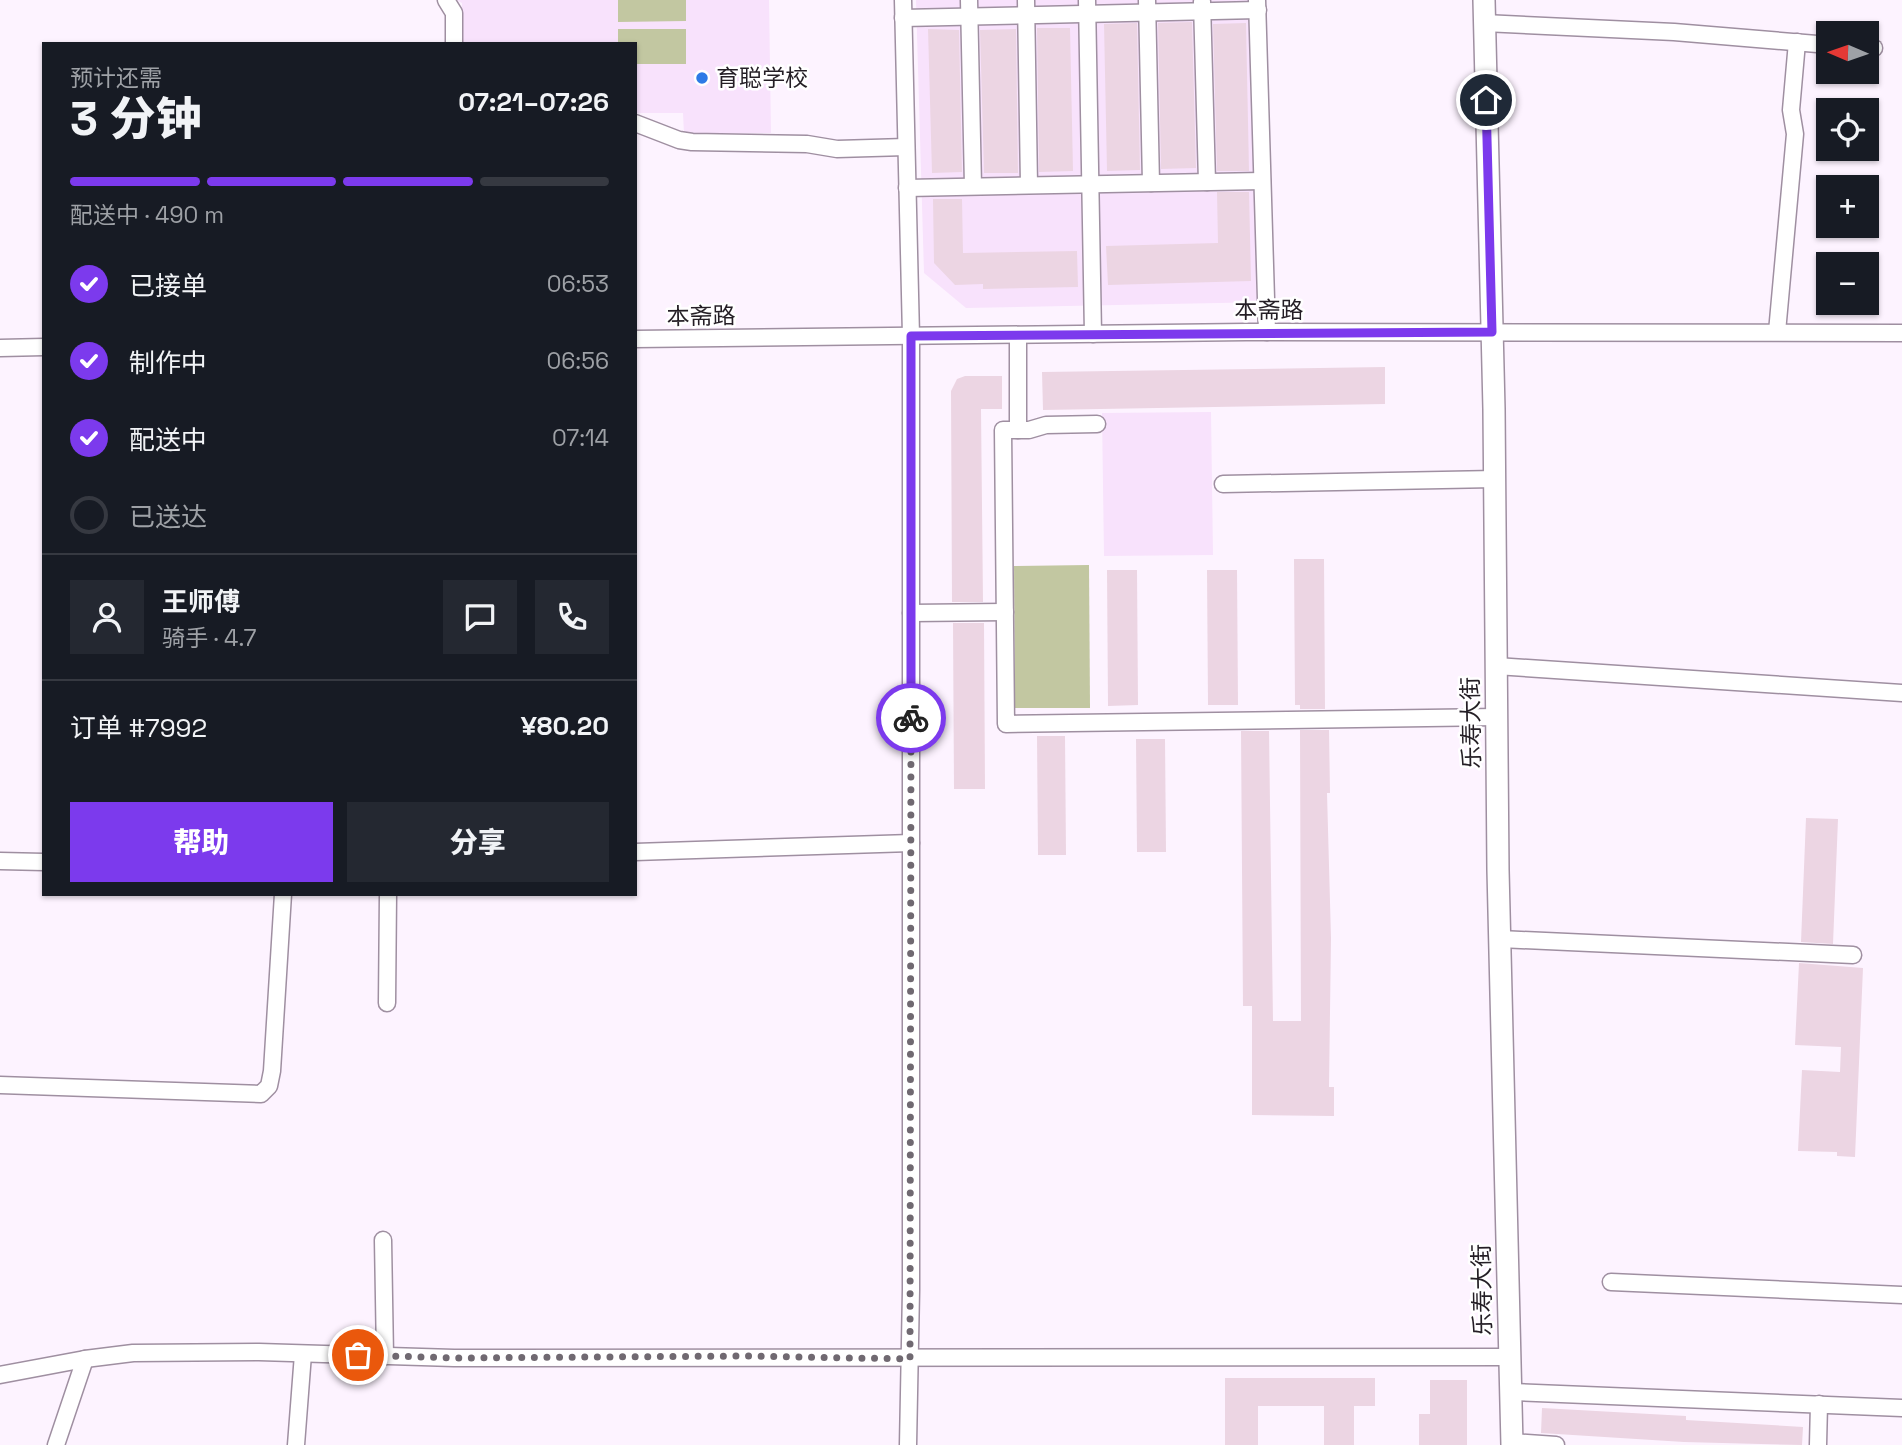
<!DOCTYPE html>
<html lang="zh">
<meta charset="utf-8">
<style>
body{margin:0;font-family:"Space Grotesk","Noto Sans SC",sans-serif;background:#242831;color:#f1f3f6;height:100vh;display:flex;flex-direction:column;font-size:26px;white-space:nowrap}
*{box-sizing:border-box;margin:0}
p{font-size:23px;color:#9ea1a6}
.icon{flex:none;width:38px;height:38px;fill:none;stroke:currentColor;stroke-width:2;stroke-linecap:round;stroke-linejoin:round}
.map{position:relative;flex:1;overflow:hidden}
.drawer{position:absolute;left:42px;top:42px;width:595px;height:854px;display:flex;flex-direction:column;background:#171b24;border-radius:0px;box-shadow:0 2px 5px #0004}
.drawer>*{flex:none}
.needle{width:46px;rotate:272deg}
.fabs{position:absolute;left:1816px;top:21px;display:grid;gap:14px}
.fabs a{display:grid;place-items:center;width:63px;height:63px;border-radius:0px;background:#171b24;box-shadow:0 2px 5px #0004;font-size:35px}
.pin{position:absolute;display:grid;place-items:center;width:60px;height:60px;color:#fff;margin:-30px;border:4px solid #fff;border-radius:50%;box-shadow:0 2px 7px #0007}
.courier{position:absolute;display:grid;place-items:center;width:70px;height:70px;margin:-35px;border:5px solid #7c3aed;border-radius:50%;background:#fff;color:#222;box-shadow:0 2px 9px #0007}
.overview em{font-style:normal;font-weight:800}
.overview div{display:flex;flex-direction:column-reverse}
.overview{display:flex;align-items:center;justify-content:space-between;height:119px;padding:0 28px}
h1{font-size:46px;font-weight:800;line-height:52px}
.bar{display:grid;grid-template-columns:repeat(4,1fr);gap:10px 7px;align-content:center;height:84px;padding:0 28px}
.bar i{height:9px;border-radius:5px;background:#363941}
.bar .current{background:#7c3aed}
.bar p{grid-column:span 4}
.line{display:flex;align-items:center;gap:18px;padding:0 28px;border-top:2px solid #363941}
.line div{flex:1}
.round{display:grid;place-items:center;flex:none;width:74px;height:74px;border-radius:0px;background:#242831}
ol{padding:0 28px;list-style:none}
li{display:flex;align-items:center;gap:21px;height:77px}
li p{margin-inline-start:auto}
li .icon{padding:7px;border-radius:50%;background:#7c3aed;color:#fff;stroke-width:4}
li:last-child{color:#9ea1a6}
li i{width:38px;height:38px;border:4px solid #363941;border-radius:50%}
.button{display:flex;gap:14px;margin-top:auto;padding:14px 28px}
.button a{flex:1;height:80px;border-radius:0px;background:#7c3aed;color:#fff;font-size:28px;font-weight:800;line-height:80px;text-align:center}
.button a+a{background:#242831;color:#f1f3f6}
.map>svg:first-child{display:block}
.built{fill:#f8e2fc}
.green{fill:#c2c7a1}
.building{fill:#ecd5e3}
.lines{fill:none;stroke-linecap:round;stroke-linejoin:round}
.minor-casing{stroke:#9f8fa1;stroke-width:19}
.major-casing{stroke:#9f8fa1;stroke-width:24}
.minor{stroke:#fff;stroke-width:16}
.major{stroke:#fff;stroke-width:21}
.done{stroke:#706971;stroke-width:7;stroke-dasharray:0 12.6}
.route{stroke:#7c3aed;stroke-width:9}
.poi-dot{fill:#2d7ae6;stroke:#fff;stroke-width:2.5}
.labels{text-anchor:middle;stroke-width:5;stroke-linejoin:round;paint-order:stroke}
.poi-label{font-size:23px;fill:#241e25;stroke:#fff;text-anchor:start}
.street-label{font-size:23px;fill:#241e25;stroke:#fff}
</style>
<div class="map">
<svg width="1902" height="1445" viewBox="0 0 1902 1445">
<rect width="100%" height="100%" fill="#fdf3ff"/>
<g class="built">
<path d="M456,0H769L771,133L684,134L683,113H635V44H462V3Z"/>
<path d="M916,0H1263L1269,302L966,308L924,273Z"/>
<path d="M1211,412L1213,555L1104,556L1102,413Z"/>
</g>
<g class="green">
<path d="M618,0H686V21L618,22Z"/>
<path d="M618,29H686V64H635V44H618Z"/>
<path d="M1089,565L1090,708H1015L1014,566Z"/>
</g>
<g class="building">
<path d="M1192,22L1196,168L1161,169L1158,23Z"/>
<path d="M1137,23L1140,170L1107,171L1104,24Z"/>
<path d="M1246,23L1249,171H1217L1213,24Z"/>
<path d="M1037,28H1070L1073,171L1039,172Z"/>
<path d="M928,29L959,30L962,172L932,173Z"/>
<path d="M1016,29L1018,173H984L980,30Z"/>
<path d="M1217,192H1249L1251,281L1108,285L1106,246L1218,243Z"/>
<path d="M933,199H962L963,253L1077,251L1078,287L983,289V284L955,285L934,263Z"/>
<path d="M1385,367V404L1043,410L1042,372Z"/>
<path d="M965,376H1002V409H981L983,602H952L951,391L957,379Z"/>
<path d="M1294,559H1324L1325,709H1300V705H1295Z"/>
<path d="M1107,570H1137L1138,705L1108,706Z"/>
<path d="M1207,570H1237L1238,705H1208Z"/>
<path d="M953,623H984L985,789H954Z"/>
<path d="M1300,730H1329L1330,793H1327L1331,938L1329,1087H1334V1116L1252,1115V1006H1243L1241,731H1269L1273,1021H1301Z"/>
<path d="M1037,736H1065L1066,855H1038Z"/>
<path d="M1136,739H1165L1166,852H1137Z"/>
<path d="M1806,818L1838,819L1833,944L1801,942Z"/>
<path d="M1799,963L1863,968L1855,1157L1837,1156V1152L1798,1151L1802,1070L1840,1072L1841,1047L1795,1045Z"/>
<path d="M1225,1378H1375V1406H1354V1445H1324V1406H1258V1445H1225Z"/>
<path d="M1430,1380H1467V1445H1419V1414H1430Z"/>
<path d="M1542,1408L1686,1416V1420L1803,1427L1802,1445L1684,1442L1541,1433Z"/>
</g>
<g class="lines">
<defs>
<g id="minor">
<path d="M446,0L454,13V44"/>
<path d="M903,0L911,336V1290L908,1445"/>
<path d="M969,0L973,186"/>
<path d="M1026,0L1029,185"/>
<path d="M1087,0L1093,334"/>
<path d="M1147,0L1151,183"/>
<path d="M1257,0L1267,332"/>
<path d="M1202,2L1207,182"/>
<path d="M903,18L1258,10"/>
<path d="M1484,23L1674,32L1829,45"/>
<path d="M1867,48H1874"/>
<path d="M635,123L679,140L692,142L807,144L837,149L906,147"/>
<path d="M907,188L1262,181"/>
<path d="M1777,332L1795,134L1791,110L1797,42"/>
<path d="M635,339L1246,332L1902,333"/>
<path d="M0,348L44,347"/>
<path d="M1097,424L1046,425L1029,430H1003L1006,724L1497,717"/>
<path d="M1018,430V335"/>
<path d="M1223,484L1495,479"/>
<path d="M911,613L1005,612"/>
<path d="M1496,666L1902,693"/>
<path d="M635,852L911,843"/>
<path d="M0,861L44,862"/>
<path d="M1500,939L1853,955"/>
<path d="M387,1003L388,894"/>
<path d="M0,1085L261,1094L269,1086L272,1071L283,894"/>
<path d="M383,1240L385,1356"/>
<path d="M1611,1282L1902,1295"/>
<path d="M0,1375L85,1359L133,1353L259,1352L454,1358L1510,1357"/>
<path d="M1511,1392L1902,1408"/>
<path d="M1512,1442L1556,1445"/>
<path d="M56,1445L85,1359"/>
<path d="M296,1445L303,1354"/>
<path d="M1818,1445L1819,1404"/>
</g>
<path id="major" d="M1484,0L1494,409L1498,870L1512,1445"/>
</defs>
<use href="#minor" class="minor-casing"/>
<use href="#major" class="major-casing"/>
<use href="#minor" class="minor"/>
<use href="#major" class="major"/>
</g>
<g class="lines">
<path class="done" d="M358,1355L454,1358L743,1356L910,1359L911,718"/>
<path class="route" d="M911,718V336L1492,332L1486,100"/>
</g>
<circle class="poi-dot" cx="702" cy="78" r="7"/>
<g class="labels">
<g class="poi-label">
<text x="716" y="86">育聪学校</text>
</g>
<g class="street-label">
<text x="1269" y="318">本斋路</text>
<text transform="translate(701 316) rotate(-1)" y="8">本斋路</text>
<text transform="translate(1471 723) rotate(-91)" y="8">乐寿大街</text>
<text transform="translate(1482 1290) rotate(-91)" y="8">乐寿大街</text>
</g>
</g>
</svg>
<div class="fabs">
<a><svg class="needle" viewBox="-14 -14 28 28"><path d="M0-13l5 13h-10z" fill="#e53935"/><path d="M0 13l5-13h-10z" fill="#9ea1a6"/></svg></a>
<a><svg class="icon" aria-label="locate" viewBox="0 0 24 24"><circle cx="12" cy="12" r="6"/><path d="M12 2v4M12 18v4M2 12h4M18 12h4"/></svg></a>
<a>+</a>
<a>−</a>
</div>
<div class="pin" style="left:358px;top:1355px;background:#ea580c"><svg class="icon" aria-label="bag" viewBox="0 0 24 24"><path d="M5 8h14l-1 12H6zM9 8a3 3 0 0 1 6 0"/></svg></div>
<div class="pin" style="left:1486px;top:100px;background:#1f2937"><svg class="icon" aria-label="home" viewBox="0 0 24 24"><path d="M3 11l9-7 9 7M6 9v11h12V9"/></svg></div>
<div class="courier" style="left:911px;top:718px"><svg class="icon" aria-label="bike" viewBox="0 0 24 24"><circle cx="6" cy="16" r="4"/><circle cx="18" cy="16" r="4"/><path d="M6 16l4-8h5l3 8M10 8l3 8H6M13 5h3"/></svg></div>
<section class="drawer">
<div class="overview"><div><h1>3 分钟</h1><p>预计还需</p></div><em>07:21–07:26</em></div>
<div class="bar"><i class="current"></i><i class="current"></i><i class="current"></i><i></i><p>配送中 · 490 m</p></div>
<ol>
<li><svg class="icon" aria-label="check" viewBox="0 0 24 24"><path d="M5 12l5 5 9-10"/></svg>已接单<p>06:53</p></li>
<li><svg class="icon" aria-label="check" viewBox="0 0 24 24"><path d="M5 12l5 5 9-10"/></svg>制作中<p>06:56</p></li>
<li><svg class="icon" aria-label="check" viewBox="0 0 24 24"><path d="M5 12l5 5 9-10"/></svg>配送中<p>07:14</p></li>
<li><i></i>已送达</li>
</ol>
<div class="line" style="height:126px"><a class="round"><svg class="icon" aria-label="person" viewBox="0 0 24 24"><circle cx="12" cy="8" r="4"/><path d="M4 21q1-7 8-7t8 7"/></svg></a><div><b>王师傅</b><p>骑手 · 4.7</p></div><a class="round"><svg class="icon" aria-label="chat" viewBox="0 0 24 24"><path d="M4 5h16v11H9l-5 4z"/></svg></a><a class="round"><svg class="icon" aria-label="phone" viewBox="0 0 24 24"><path d="M5 4h4l2 5-3 2q2 4 5 5l2-3 5 2v4C11 20 4 13 5 4z"/></svg></a></div>
<div class="line" style="height:91px"><div>订单 #7992</div><b>¥80.20</b></div>
<div class="button"><a>帮助</a><a>分享</a></div>
</section>
</div>
